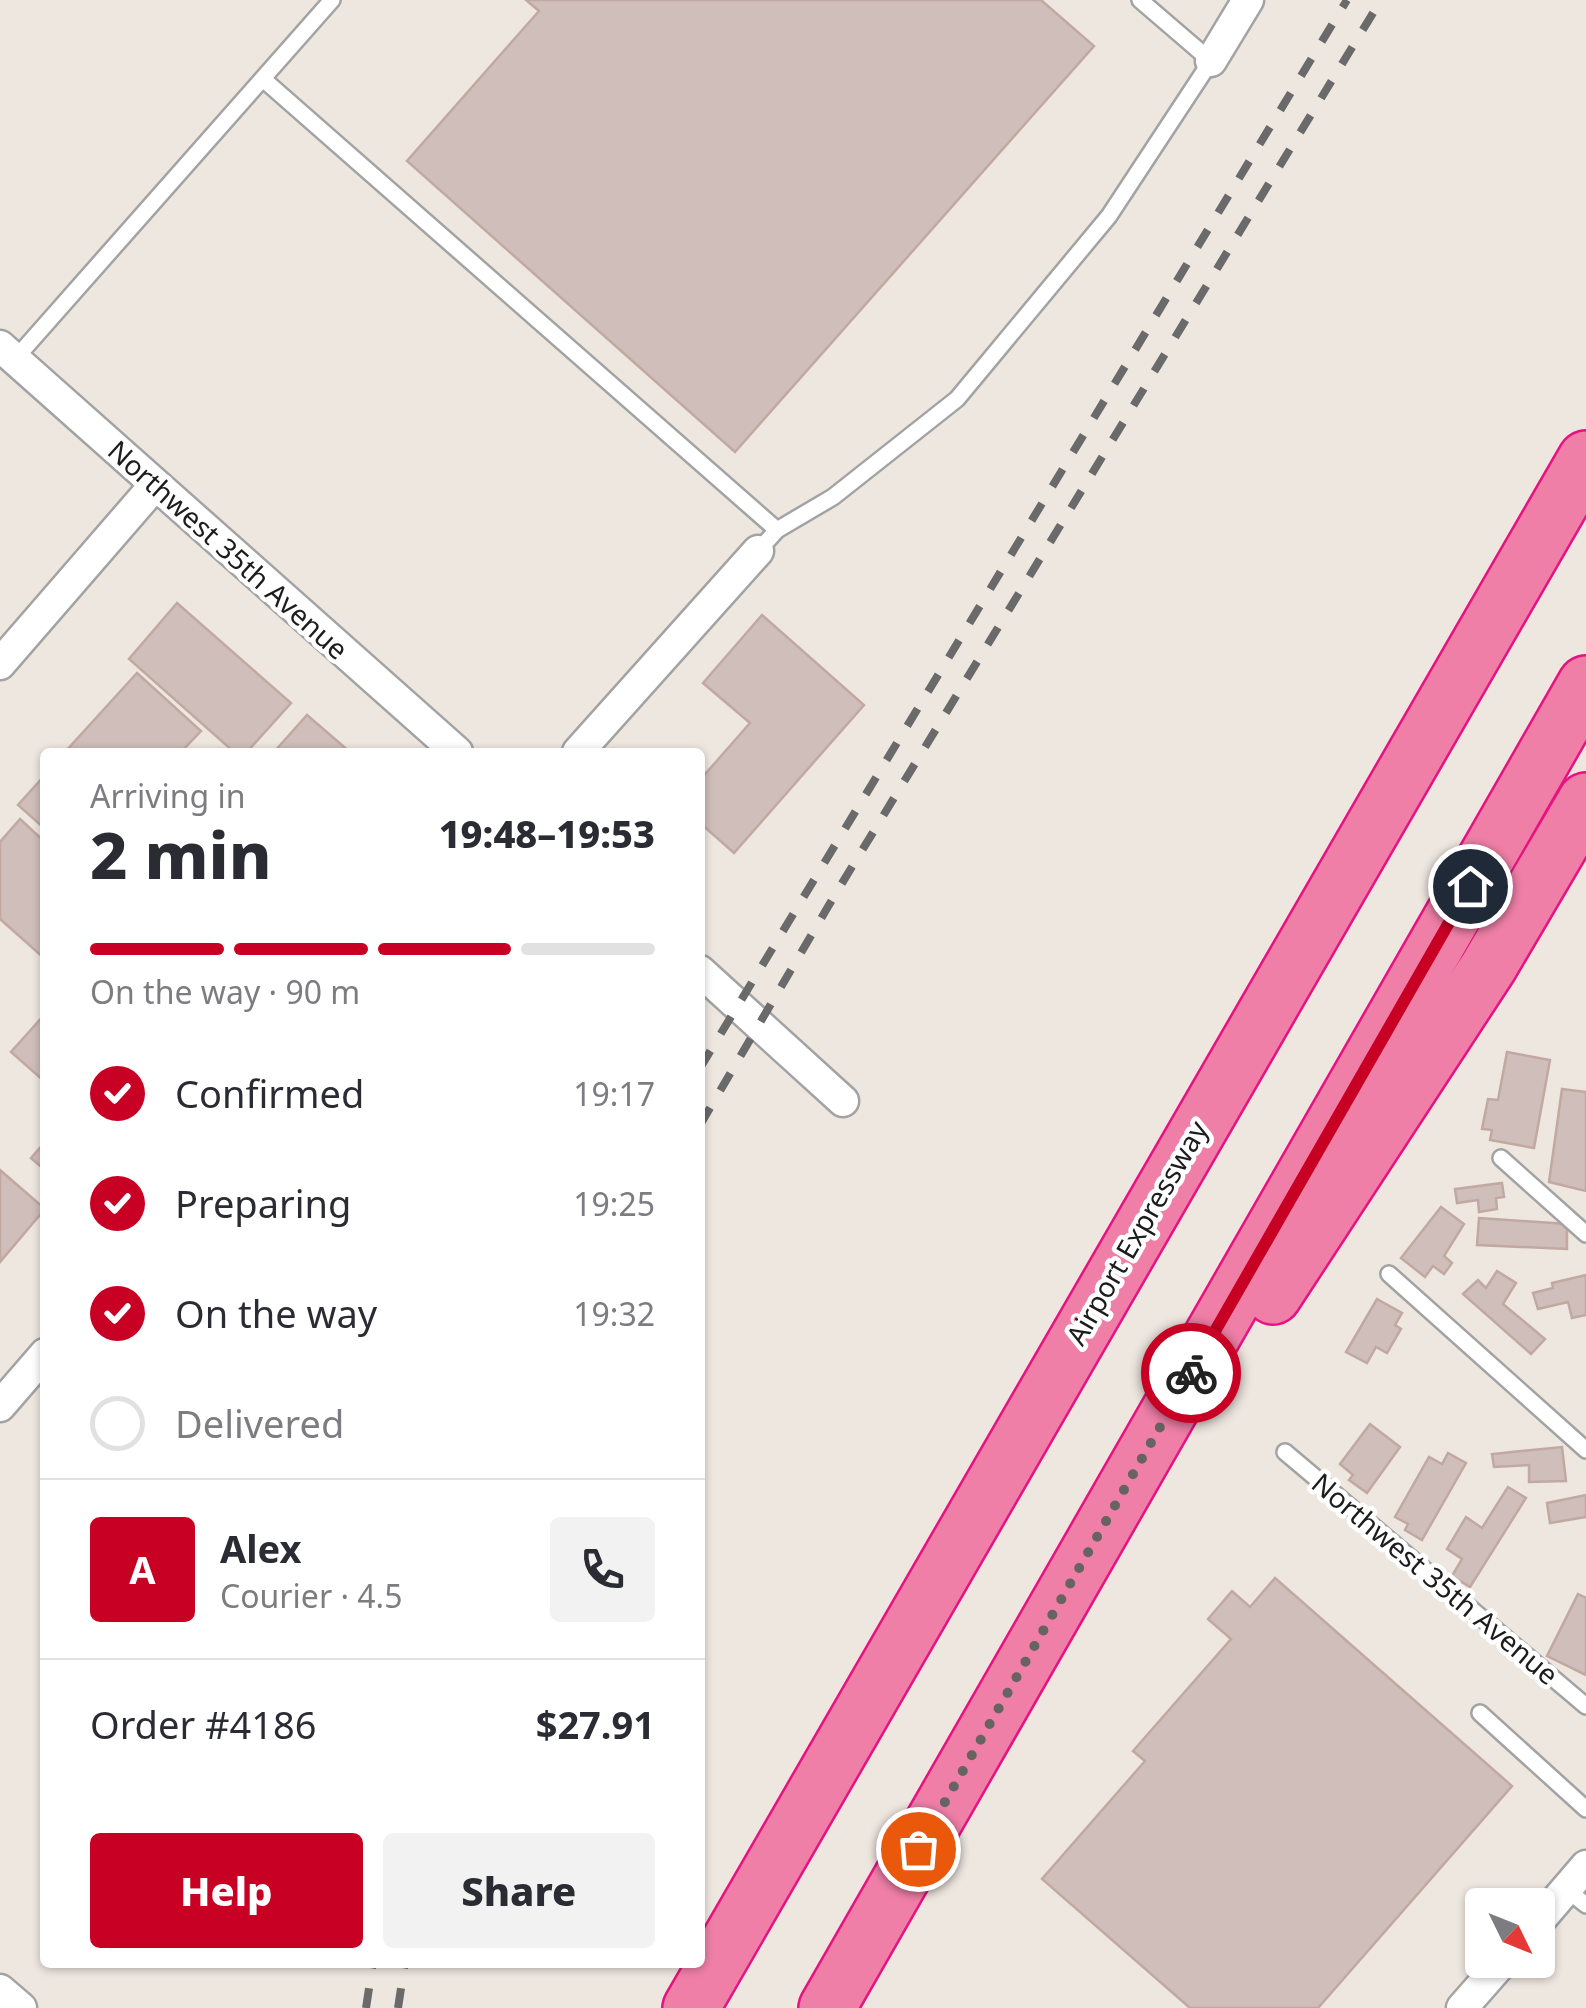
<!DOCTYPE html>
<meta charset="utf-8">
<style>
body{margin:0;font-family:"Noto Sans",sans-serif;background:#f2f2f3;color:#2b2b33;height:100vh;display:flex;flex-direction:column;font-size:38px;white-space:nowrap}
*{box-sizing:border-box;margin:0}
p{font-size:32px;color:#7c7c81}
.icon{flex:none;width:55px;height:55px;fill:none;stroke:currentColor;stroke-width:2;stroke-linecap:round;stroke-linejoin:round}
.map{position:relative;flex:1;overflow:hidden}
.drawer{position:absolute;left:40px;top:748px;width:665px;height:1220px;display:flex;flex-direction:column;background:#fff;border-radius:10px;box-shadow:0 2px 8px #0004}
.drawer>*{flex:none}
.needle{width:65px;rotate:133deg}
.tools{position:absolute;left:1465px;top:1888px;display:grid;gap:20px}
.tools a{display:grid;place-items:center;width:90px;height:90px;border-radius:10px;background:#fff;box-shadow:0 2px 8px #0004;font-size:50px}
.pin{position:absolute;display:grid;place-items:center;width:85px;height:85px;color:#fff;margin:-42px;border:5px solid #fff;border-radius:50%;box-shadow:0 2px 10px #0007}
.courier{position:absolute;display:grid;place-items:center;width:100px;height:100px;margin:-50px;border:8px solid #c70024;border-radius:50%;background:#fff;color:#222;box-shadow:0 2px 12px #0007}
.summary em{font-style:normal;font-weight:800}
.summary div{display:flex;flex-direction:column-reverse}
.summary{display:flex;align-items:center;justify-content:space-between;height:170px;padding:0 50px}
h1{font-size:65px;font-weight:800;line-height:75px}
.bar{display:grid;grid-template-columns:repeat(4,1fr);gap:15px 10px;align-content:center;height:120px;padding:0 50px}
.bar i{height:12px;border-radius:8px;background:#e1e1e2}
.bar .selected{background:#c70024}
.bar p{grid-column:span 4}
.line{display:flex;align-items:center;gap:25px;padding:0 50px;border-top:2px solid #e1e1e2}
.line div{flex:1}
.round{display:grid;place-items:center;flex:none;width:105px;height:105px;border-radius:10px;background:#f2f2f3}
ol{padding:0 50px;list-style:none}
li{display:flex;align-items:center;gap:30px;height:110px}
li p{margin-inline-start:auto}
li .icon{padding:10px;border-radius:50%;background:#c70024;color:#fff;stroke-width:4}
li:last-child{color:#7c7c81}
li i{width:55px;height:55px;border:5px solid #e1e1e2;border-radius:50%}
.cta{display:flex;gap:20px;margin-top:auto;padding:20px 50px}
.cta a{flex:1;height:115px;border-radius:10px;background:#c70024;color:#fff;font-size:40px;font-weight:800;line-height:115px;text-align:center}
.cta a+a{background:#f2f2f3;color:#2b2b33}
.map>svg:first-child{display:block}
.building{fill:#cfbeb9;stroke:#c1a9a1;stroke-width:2.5}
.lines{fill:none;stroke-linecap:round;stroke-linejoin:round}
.service-casing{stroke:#a3a3a3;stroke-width:20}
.minor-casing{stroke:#a3a3a3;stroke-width:35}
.motorway-casing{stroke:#e71281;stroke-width:60}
.service{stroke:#fff;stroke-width:15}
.minor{stroke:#fff;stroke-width:30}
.motorway{stroke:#ef7fa7;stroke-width:55}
.rail{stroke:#6a6a6a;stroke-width:8;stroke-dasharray:20 20;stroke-linecap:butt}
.done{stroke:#666361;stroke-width:10;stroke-dasharray:0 18}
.route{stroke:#c70024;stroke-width:12}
.labels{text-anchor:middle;stroke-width:9;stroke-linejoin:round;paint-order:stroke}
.street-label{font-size:28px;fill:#1c1c1c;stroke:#fff}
</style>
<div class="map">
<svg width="1586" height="2008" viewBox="0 0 1586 2008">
<rect width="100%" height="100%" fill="#eee7e0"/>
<g class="building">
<path d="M526,0H1041L1094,46L735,452L407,161L539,11Z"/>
<path d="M177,603L291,703L247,752H234L129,659Z"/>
<path d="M762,615L864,705L734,853L700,823V780L750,723L703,683Z"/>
<path d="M137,673L201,731L181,752H65Z"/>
<path d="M307,715L350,752H274Z"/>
<path d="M45,775V829L18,805Z"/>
<path d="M20,819L45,842V959L0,919V842Z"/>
<path d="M45,1014V1082L11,1052Z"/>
<path d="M1507,1052L1550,1060L1534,1148L1490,1140L1492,1130L1482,1129L1488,1099L1498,1100Z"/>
<path d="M1562,1089L1586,1092V1191L1549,1182Z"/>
<path d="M45,1142V1170L31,1158Z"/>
<path d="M0,1170L45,1209L0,1262Z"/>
<path d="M1502,1183L1504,1197L1496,1198L1497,1209L1479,1212L1478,1200L1457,1203L1455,1189Z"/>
<path d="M1441,1207L1464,1224L1444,1256L1452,1263L1444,1274L1433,1266L1425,1277L1401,1258Z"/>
<path d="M1479,1218L1567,1224V1249L1477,1245Z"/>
<path d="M1497,1271L1516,1283L1503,1304L1545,1339L1531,1354L1463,1294L1478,1280L1486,1288Z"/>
<path d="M1586,1275V1315L1572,1318L1568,1302L1538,1309L1533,1293L1553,1288L1552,1283Z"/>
<path d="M1377,1299L1402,1313L1395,1325L1401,1329L1387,1353L1376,1347L1367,1363L1346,1352Z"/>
<path d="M1370,1424L1400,1447L1367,1493L1349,1480L1353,1475L1340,1464Z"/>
<path d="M1562,1447L1566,1481L1529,1482V1465L1494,1467L1492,1454Z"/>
<path d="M1448,1453L1466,1463L1422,1540L1405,1530L1408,1524L1395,1517L1429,1457L1442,1464Z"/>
<path d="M1508,1487L1526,1498L1470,1587L1452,1576L1462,1559L1447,1549L1466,1517L1482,1528Z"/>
<path d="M1586,1495V1517L1550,1523L1547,1503Z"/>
<path d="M1275,1578L1512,1786L1318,2008H1190L1042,1879L1145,1761L1133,1751L1231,1639L1208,1619L1232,1591L1250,1607Z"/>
<path d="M1578,1594L1586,1598V1675L1547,1656Z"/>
</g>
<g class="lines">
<defs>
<g id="service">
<path d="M263,79L777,530"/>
<path d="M15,359L332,0"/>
<path d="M758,551L777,530L833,497L957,399L1109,216L1211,61L1140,0"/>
<path d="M1501,1158L1586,1234"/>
<path d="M1389,1274L1586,1450"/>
<path d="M1285,1452L1586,1706"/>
<path d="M1480,1713L1586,1809"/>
<path d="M1566,1889L1586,1905"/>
</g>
<g id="minor">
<path d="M1211,61L1248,0"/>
<path d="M0,346L457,752"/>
<path d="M0,664L155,485"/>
<path d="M578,752L758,551"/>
<path d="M700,971L843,1101"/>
<path d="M0,1406L45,1354"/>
<path d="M1538,1922L1586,1866"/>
<path d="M0,1990L21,2008"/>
<path d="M1462,2008L1504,1960"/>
</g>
<g id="motorway">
<path d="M1273,1296L1489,966L1586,801"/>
<path d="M691,2008L1586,459"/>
<path d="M827,2008L1586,684"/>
</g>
</defs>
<use href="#service" class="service-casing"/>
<use href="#minor" class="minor-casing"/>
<use href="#motorway" class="motorway-casing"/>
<use href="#service" class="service"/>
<use href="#minor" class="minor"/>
<use href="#motorway" class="motorway"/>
<g class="rail">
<path d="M700,1068L1347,0"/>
<path d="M700,1125L836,893L1381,0"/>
<path d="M366,2008L373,1962"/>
<path d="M398,2008L405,1962"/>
</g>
</g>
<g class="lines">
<path class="done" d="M918,1849L1191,1373"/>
<path class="route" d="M1191,1373L1470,886"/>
</g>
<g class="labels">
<g class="street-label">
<text transform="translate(228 550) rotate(42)" y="10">Northwest 35th Avenue</text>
<text transform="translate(1137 1233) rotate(-60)" y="10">Airport Expressway</text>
<text transform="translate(1435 1579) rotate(40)" y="10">Northwest 35th Avenue</text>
</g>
</g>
</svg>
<div class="tools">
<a><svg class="needle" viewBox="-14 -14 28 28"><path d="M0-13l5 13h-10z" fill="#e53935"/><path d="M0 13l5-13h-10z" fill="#7c7c81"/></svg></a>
</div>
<div class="pin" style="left:918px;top:1849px;background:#ea580c"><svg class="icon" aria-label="bag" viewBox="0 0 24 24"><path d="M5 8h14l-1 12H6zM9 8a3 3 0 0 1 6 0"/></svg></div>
<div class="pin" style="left:1470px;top:886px;background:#1f2937"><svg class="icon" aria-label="home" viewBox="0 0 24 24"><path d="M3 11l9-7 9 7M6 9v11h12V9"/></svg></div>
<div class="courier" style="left:1191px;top:1373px"><svg class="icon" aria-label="bike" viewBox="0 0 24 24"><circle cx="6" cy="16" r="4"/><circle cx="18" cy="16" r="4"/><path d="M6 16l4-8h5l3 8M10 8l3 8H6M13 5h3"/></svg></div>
<section class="drawer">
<div class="summary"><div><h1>2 min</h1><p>Arriving in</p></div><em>19:48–19:53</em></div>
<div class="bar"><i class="selected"></i><i class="selected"></i><i class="selected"></i><i></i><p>On the way · 90 m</p></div>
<ol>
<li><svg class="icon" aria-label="check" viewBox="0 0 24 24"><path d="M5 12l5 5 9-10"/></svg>Confirmed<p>19:17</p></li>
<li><svg class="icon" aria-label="check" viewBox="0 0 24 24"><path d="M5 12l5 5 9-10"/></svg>Preparing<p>19:25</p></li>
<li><svg class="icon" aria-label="check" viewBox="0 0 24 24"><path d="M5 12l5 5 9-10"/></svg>On the way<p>19:32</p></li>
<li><i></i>Delivered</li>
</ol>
<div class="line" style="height:180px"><b class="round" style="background:#c70024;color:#fff">A</b><div><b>Alex</b><p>Courier · 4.5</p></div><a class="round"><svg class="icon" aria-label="phone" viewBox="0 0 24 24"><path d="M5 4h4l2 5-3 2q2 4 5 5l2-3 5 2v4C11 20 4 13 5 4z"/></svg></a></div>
<div class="line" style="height:130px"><div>Order #4186</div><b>$27.91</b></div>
<div class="cta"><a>Help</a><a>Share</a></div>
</section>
</div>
